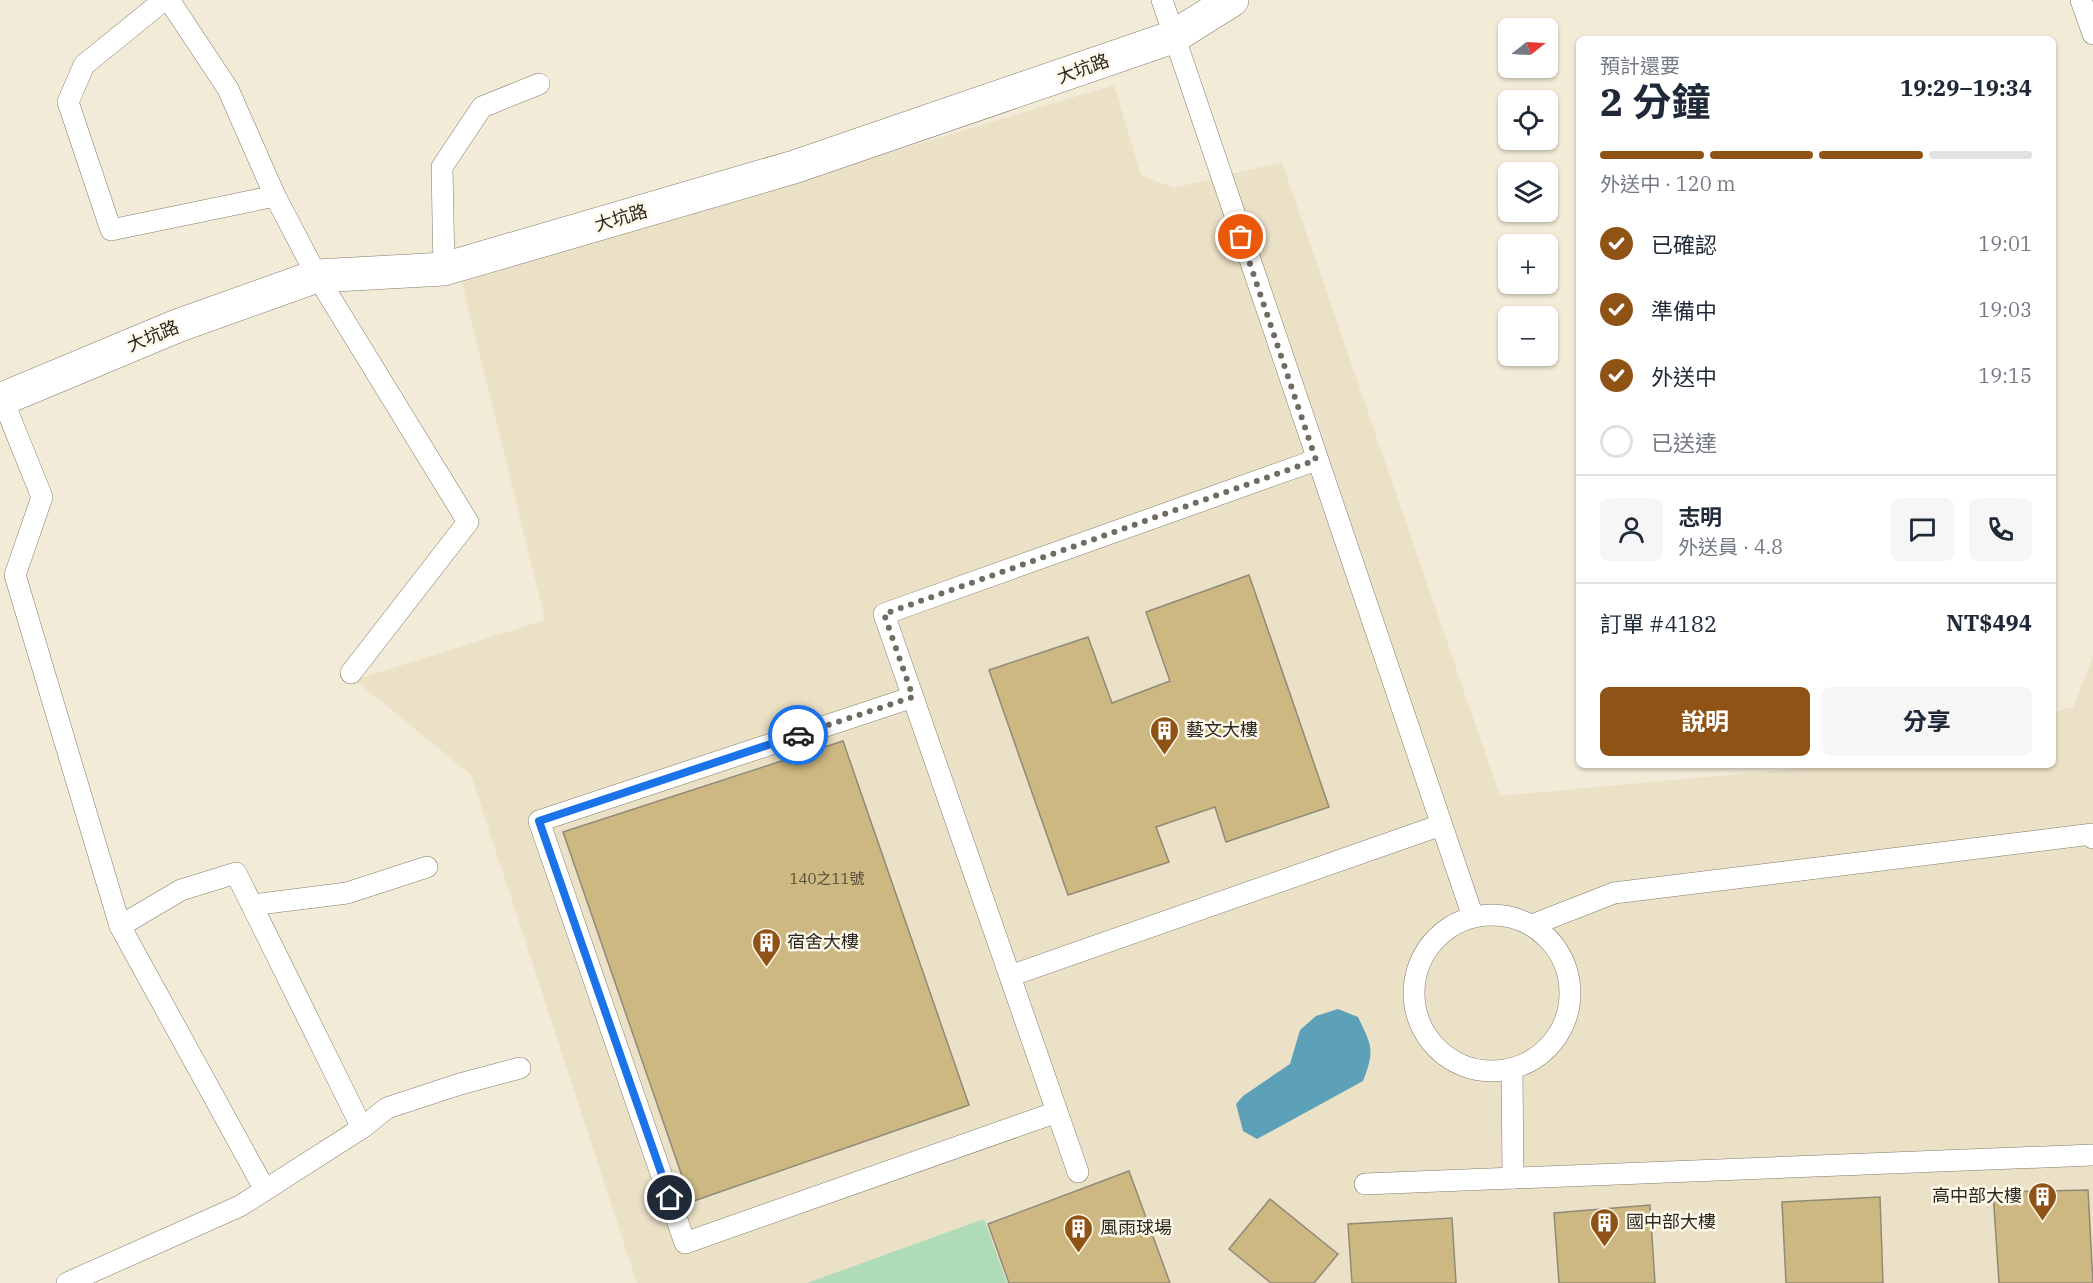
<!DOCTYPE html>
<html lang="zh-TW">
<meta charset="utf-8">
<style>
body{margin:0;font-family:"IBM Plex Serif","Noto Sans TC",serif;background:#f6f6f7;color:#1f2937;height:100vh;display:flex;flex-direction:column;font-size:22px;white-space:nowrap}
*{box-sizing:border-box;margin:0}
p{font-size:20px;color:#747a83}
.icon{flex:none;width:33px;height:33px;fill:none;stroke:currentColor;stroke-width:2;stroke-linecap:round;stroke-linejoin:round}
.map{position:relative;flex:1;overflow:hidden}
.details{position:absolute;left:1576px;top:36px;width:480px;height:732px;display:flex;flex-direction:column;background:#fff;border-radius:9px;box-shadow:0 2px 4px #0004}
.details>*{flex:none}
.needle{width:39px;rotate:72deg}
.fabs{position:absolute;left:1498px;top:18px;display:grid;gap:12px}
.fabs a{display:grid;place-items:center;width:60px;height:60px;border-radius:9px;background:#fff;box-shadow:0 2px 4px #0004;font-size:30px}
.pin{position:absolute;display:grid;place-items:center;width:51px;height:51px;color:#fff;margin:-26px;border:3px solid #fff;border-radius:50%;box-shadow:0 2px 6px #0007}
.courier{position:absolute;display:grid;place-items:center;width:60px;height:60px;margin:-30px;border:4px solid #1a73e8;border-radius:50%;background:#fff;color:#222;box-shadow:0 2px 8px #0007}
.head em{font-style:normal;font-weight:700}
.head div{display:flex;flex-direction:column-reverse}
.head{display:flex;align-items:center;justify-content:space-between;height:102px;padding:0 24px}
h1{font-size:39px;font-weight:700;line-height:45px}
.bar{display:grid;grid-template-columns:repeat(4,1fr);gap:9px 6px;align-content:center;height:72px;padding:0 24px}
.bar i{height:8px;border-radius:4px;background:#e0e1e3}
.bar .active{background:#905316}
.bar p{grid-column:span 4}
.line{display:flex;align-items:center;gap:15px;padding:0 24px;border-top:2px solid #e0e1e3}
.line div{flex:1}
.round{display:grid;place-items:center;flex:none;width:63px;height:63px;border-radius:9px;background:#f6f6f7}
ol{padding:0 24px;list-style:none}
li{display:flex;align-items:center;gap:18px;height:66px}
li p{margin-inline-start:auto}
li .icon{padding:6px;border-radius:50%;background:#905316;color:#fff;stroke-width:4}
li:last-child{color:#747a83}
li i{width:33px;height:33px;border:3px solid #e0e1e3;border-radius:50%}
.action{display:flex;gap:12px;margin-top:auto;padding:12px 24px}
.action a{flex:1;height:69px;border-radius:9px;background:#905316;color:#fff;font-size:24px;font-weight:700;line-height:69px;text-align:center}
.action a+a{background:#f6f6f7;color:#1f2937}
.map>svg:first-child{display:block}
.built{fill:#ebe1c7}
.green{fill:#afdbb9}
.water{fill:#5da1b8}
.building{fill:#cdb881;stroke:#908a78;stroke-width:1.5}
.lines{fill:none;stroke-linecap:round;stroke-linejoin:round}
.service-casing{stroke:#827b6a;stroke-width:22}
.minor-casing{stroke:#827b6a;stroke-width:34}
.service{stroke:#fff;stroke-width:21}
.minor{stroke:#fff;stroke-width:33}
.done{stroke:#716c61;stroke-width:6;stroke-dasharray:0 10.8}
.route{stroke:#1a73e8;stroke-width:8}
.labels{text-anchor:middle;stroke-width:5;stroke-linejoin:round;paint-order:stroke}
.number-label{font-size:15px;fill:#544c39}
.street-label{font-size:18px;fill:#2b2821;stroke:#fef8e9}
.poi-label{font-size:18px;fill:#2b2821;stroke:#fef8e9;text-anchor:start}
</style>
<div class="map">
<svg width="2093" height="1283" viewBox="0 0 2093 1283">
<rect width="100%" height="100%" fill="#f2ebd8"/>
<path class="built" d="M1114,85L1141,175L1174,188L1282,162L1500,796L1836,765H2054V712L2073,707L2093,657V1283H637L471,775L355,680L545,620L462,282Z"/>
<path class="green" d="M984,1219L1007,1283H807Z"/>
<path class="water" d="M1338,1009L1358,1017C1372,1046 1375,1050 1363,1081L1257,1139L1243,1131L1236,1104L1243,1096L1290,1064L1300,1030L1316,1016Z"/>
<g class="building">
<path d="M1249,575L1329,807L1226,842L1215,807L1156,827L1169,862L1068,895L989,670L1088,637L1112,703L1170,681L1146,612Z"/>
<path d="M843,741L969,1105L691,1202L563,832Z"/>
<path d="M1129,1171L1170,1283H1009L988,1224Z"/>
<path d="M2088,1190L2093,1283H1999L1993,1192Z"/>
<path d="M1880,1197L1883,1283H1786L1782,1202Z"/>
<path d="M1270,1199L1338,1254L1314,1283H1271L1229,1249Z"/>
<path d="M1650,1205L1655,1283H1559L1554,1213Z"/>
<path d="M1452,1218L1456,1283H1352L1348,1224Z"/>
</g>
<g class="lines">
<defs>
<g id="service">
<path d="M164,0L84,65L68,102L111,230L275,196"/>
<path d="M169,0L228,89L275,196L317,276L468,522L351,673"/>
<path d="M1162,0L1473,917"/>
<path d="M2081,0L2093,34"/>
<path d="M444,269L442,167L482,107L539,84"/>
<path d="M0,393L42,497L15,575L120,926L265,1190"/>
<path d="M913,697L539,821L685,1243L1057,1112"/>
<path d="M252,905L347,893L427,867"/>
<circle cx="1492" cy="993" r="78"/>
<path d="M1532,925L1614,893L2093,834V838"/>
<path d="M120,926L181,890L236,873L362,1128"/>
<path d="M1010,976L1441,825"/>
<path d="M1512,1070L1513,1178"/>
<path d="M1078,1172L884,614L1316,460"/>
<path d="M1365,1184L2093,1155"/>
<path d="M67,1283L240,1206L362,1128L387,1108L460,1084L520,1068"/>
</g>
<path id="minor" d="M0,400L177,326L317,276L444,269L794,167L1173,37L1232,0"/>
</defs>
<use href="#service" class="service-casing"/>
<use href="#minor" class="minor-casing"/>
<use href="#service" class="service"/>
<use href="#minor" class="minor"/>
</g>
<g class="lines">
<path class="done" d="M798,735L913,697L884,614L1316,460L1241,237"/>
<path class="route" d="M670,1198L539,821L798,735"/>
</g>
<defs>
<symbol id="building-pin" viewBox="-11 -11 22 30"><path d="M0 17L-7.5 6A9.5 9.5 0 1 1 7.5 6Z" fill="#905316" stroke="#fef8e9"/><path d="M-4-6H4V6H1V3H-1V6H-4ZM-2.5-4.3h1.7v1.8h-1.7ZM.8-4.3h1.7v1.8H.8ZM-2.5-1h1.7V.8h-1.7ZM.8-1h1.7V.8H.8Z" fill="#fff"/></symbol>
</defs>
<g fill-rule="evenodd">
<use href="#building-pin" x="1148" y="714" width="33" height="45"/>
<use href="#building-pin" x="750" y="926" width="33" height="45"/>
<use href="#building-pin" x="2026" y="1180" width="33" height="45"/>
<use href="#building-pin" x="1588" y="1206" width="33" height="45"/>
<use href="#building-pin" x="1062" y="1212" width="33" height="45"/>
</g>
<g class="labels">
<g class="number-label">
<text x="827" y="884">140之11號</text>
</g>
<g class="street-label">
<text transform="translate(1083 69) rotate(-20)" y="6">大坑路</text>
<text transform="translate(621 218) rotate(-16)" y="6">大坑路</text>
<text transform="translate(153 336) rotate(-22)" y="6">大坑路</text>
</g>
<g class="poi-label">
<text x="1186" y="736">藝文大樓</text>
<text x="787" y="948">宿舍大樓</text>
<text x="2022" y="1202" text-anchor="end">高中部大樓</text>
<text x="1626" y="1228">國中部大樓</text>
<text x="1100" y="1234">風雨球場</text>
</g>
</g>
</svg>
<div class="fabs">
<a><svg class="needle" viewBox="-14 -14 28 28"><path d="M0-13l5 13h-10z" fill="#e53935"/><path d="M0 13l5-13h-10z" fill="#747a83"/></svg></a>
<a><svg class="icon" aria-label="locate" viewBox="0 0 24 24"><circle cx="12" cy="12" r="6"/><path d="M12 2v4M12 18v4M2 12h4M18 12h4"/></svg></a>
<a><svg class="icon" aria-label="layers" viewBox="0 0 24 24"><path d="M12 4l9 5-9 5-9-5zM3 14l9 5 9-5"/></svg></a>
<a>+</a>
<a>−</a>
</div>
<div class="pin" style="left:1241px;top:237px;background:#ea580c"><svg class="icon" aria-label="bag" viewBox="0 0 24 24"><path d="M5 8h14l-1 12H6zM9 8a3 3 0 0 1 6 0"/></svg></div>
<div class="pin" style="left:670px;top:1198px;background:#1f2937"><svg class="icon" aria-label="home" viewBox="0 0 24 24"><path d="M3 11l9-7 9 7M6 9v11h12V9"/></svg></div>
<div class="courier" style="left:798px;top:735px"><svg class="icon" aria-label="car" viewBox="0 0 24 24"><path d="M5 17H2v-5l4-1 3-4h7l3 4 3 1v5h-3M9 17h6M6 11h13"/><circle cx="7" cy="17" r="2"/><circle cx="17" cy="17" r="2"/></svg></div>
<section class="details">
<div class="head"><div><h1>2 分鐘</h1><p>預計還要</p></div><em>19:29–19:34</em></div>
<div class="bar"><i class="active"></i><i class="active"></i><i class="active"></i><i></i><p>外送中 · 120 m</p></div>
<ol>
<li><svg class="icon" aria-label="check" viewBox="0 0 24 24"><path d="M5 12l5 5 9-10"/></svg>已確認<p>19:01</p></li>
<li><svg class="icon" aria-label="check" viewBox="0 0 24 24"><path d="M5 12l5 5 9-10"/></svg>準備中<p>19:03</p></li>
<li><svg class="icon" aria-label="check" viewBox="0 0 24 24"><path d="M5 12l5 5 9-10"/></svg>外送中<p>19:15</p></li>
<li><i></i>已送達</li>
</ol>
<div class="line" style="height:108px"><a class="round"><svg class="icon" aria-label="person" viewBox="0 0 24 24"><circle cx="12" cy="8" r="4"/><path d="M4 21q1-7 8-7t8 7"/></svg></a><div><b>志明</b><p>外送員 · 4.8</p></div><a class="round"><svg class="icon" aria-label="chat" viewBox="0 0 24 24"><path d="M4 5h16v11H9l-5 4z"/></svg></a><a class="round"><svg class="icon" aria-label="phone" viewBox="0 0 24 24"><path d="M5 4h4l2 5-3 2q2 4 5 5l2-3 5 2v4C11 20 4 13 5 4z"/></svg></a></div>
<div class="line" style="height:78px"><div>訂單 #4182</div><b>NT$494</b></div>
<div class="action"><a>說明</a><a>分享</a></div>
</section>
</div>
